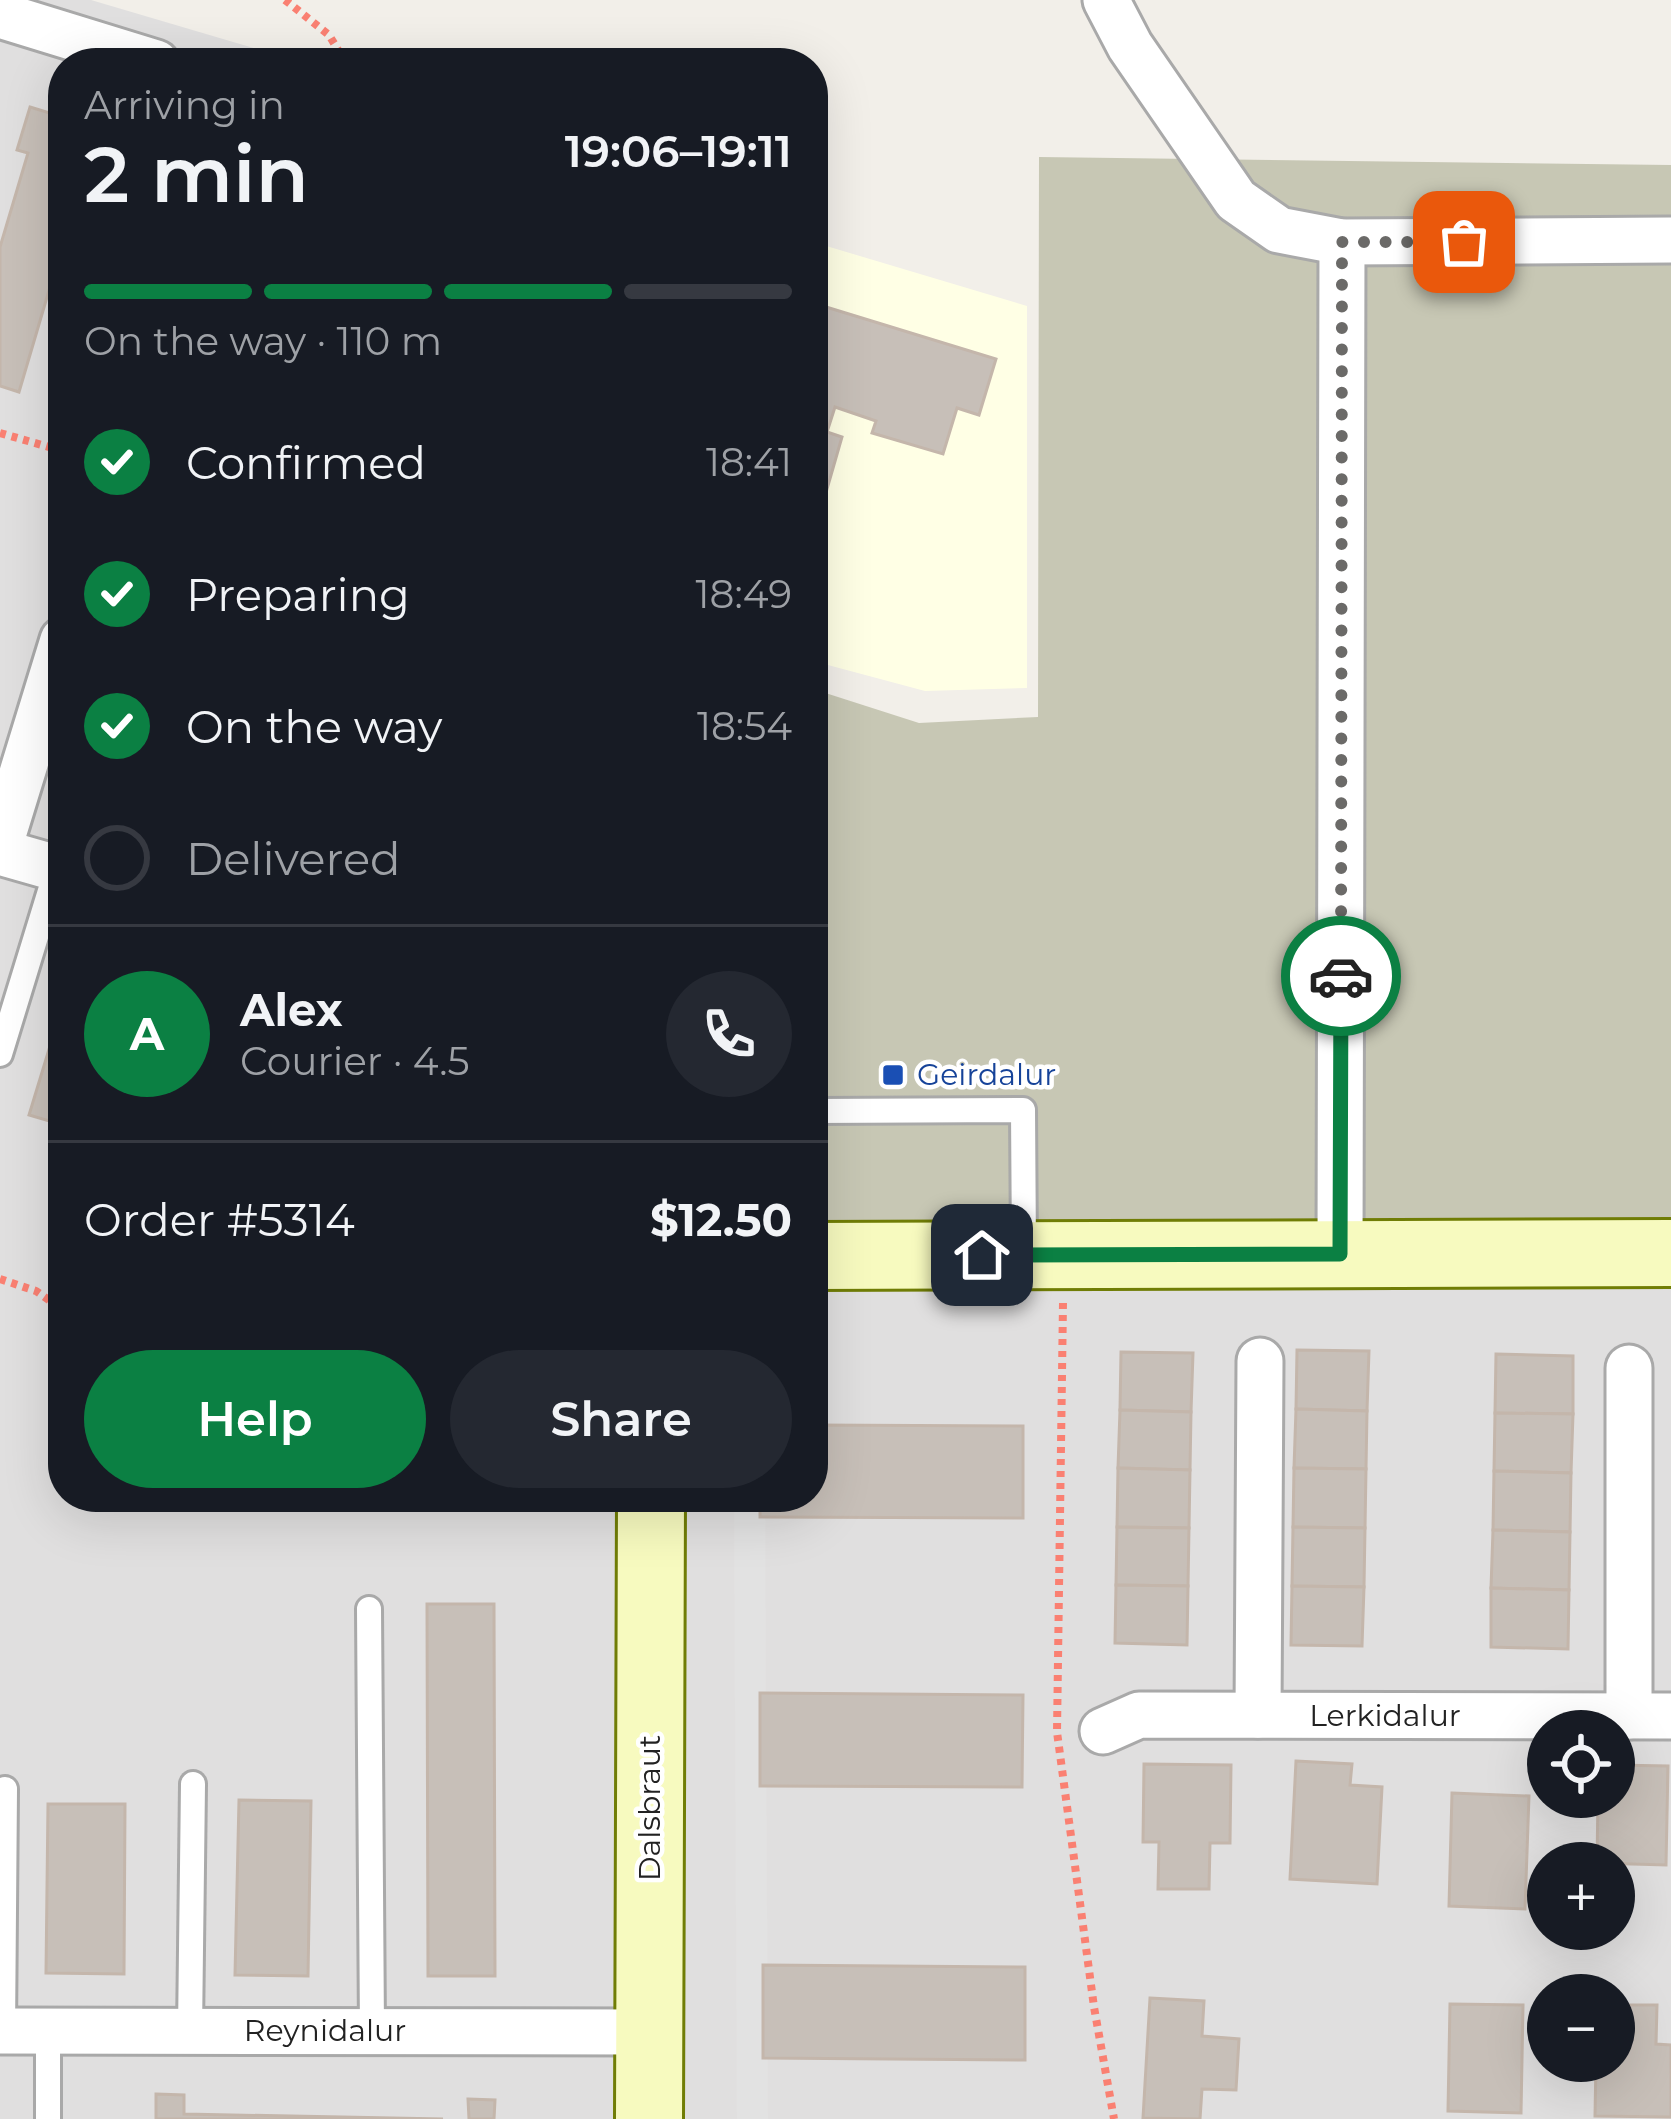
<!DOCTYPE html>
<meta charset="utf-8">
<style>
body{margin:0;font-family:Montserrat,sans-serif;background:#242831;color:#f1f3f6;height:100vh;display:flex;flex-direction:column;font-size:45px;white-space:nowrap}
*{box-sizing:border-box;margin:0}
p{font-size:39px;color:#9ea1a6}
.icon{flex:none;width:66px;height:66px;fill:none;stroke:currentColor;stroke-width:2;stroke-linecap:round;stroke-linejoin:round}
.map{position:relative;flex:1;overflow:hidden}
.side{position:absolute;left:48px;top:48px;width:780px;height:1464px;display:flex;flex-direction:column;background:#171b24;border-radius:48px;box-shadow:0 12px 48px #0002}
.side>*{flex:none}
.tools{position:absolute;left:1527px;top:1710px;display:grid;gap:24px}
.tools a{display:grid;place-items:center;width:108px;height:108px;border-radius:50%;background:#171b24;box-shadow:0 12px 48px #0002;font-size:60px}
.pin{position:absolute;display:grid;place-items:center;width:102px;height:102px;color:#fff;margin:-51px;border-radius:24px;box-shadow:0 6px 18px #0006}
.courier{position:absolute;display:grid;place-items:center;width:120px;height:120px;margin:-60px;border:9px solid #0b8043;border-radius:50%;background:#fff;color:#222;box-shadow:0 3px 15px #0007}
.summary em{font-style:normal;font-weight:600}
.summary div{display:flex;flex-direction:column-reverse}
.summary{display:flex;align-items:center;justify-content:space-between;height:204px;padding:0 36px}
h1{font-size:78px;font-weight:600;line-height:90px}
.bar{display:grid;grid-template-columns:repeat(4,1fr);gap:18px 12px;align-content:center;height:144px;padding:0 36px}
.bar i{height:15px;border-radius:9px;background:#363941}
.bar .current{background:#0b8043}
.bar p{grid-column:span 4}
.line{display:flex;align-items:center;gap:30px;padding:0 36px;border-top:3px solid #363941}
.line div{flex:1}
.round{display:grid;place-items:center;flex:none;width:126px;height:126px;border-radius:63px;background:#242831}
ol{padding:0 36px;list-style:none}
li{display:flex;align-items:center;gap:36px;height:132px}
li p{margin-inline-start:auto}
li .icon{padding:12px;border-radius:50%;background:#0b8043;color:#fff;stroke-width:4}
li:last-child{color:#9ea1a6}
li i{width:66px;height:66px;border:6px solid #363941;border-radius:50%}
.button{display:flex;gap:24px;margin-top:auto;padding:24px 36px}
.button a{flex:1;height:138px;border-radius:72px;background:#0b8043;color:#fff;font-size:48px;font-weight:600;line-height:138px;text-align:center}
.button a+a{background:#242831;color:#f1f3f6}
.map>svg:first-child{display:block}
.residential{fill:#e0dfdf;fill-rule:evenodd}
.education{fill:#ffffe5}
.construction{fill:#c7c7b4}
.parking{fill:#e2e2e2}
.building{fill:#c7bfb8;stroke:#c4b6ab;stroke-width:3}
.lines{fill:none;stroke-linecap:round;stroke-linejoin:round}
.lane-casing{stroke:#a9a9a9;stroke-width:30}
.street-casing{stroke:#a9a9a9;stroke-width:51}
.secondary-casing{stroke:#707d05;stroke-width:72}
.path{stroke:#fa8072;stroke-width:8;stroke-dasharray:6 6;stroke-linecap:butt}
.lane{stroke:#fff;stroke-width:24}
.street{stroke:#fff;stroke-width:45}
.secondary{stroke:#f7fabf;stroke-width:66}
.done{stroke:#6b6a68;stroke-width:12;stroke-dasharray:0 21.6}
.route{stroke:#0b8043;stroke-width:15}
.transit-dot{fill:#1a4fb4;stroke:#fff;stroke-width:4.5}
.labels{text-anchor:middle;stroke-width:9;stroke-linejoin:round;paint-order:stroke}
.transit-label{font-size:30px;fill:#164399;stroke:#fff;text-anchor:start}
.street-label{font-size:30px;fill:#222;stroke:#fff}
</style>
<div class="map">
<svg width="1671" height="2119" viewBox="0 0 1671 2119">
<rect width="100%" height="100%" fill="#f2efe9"/>
<path class="residential" d="M0,0H91L304,63H63V1497H813V1226L1671,1222V2119H0ZM1548,1731H1614V1797H1548ZM1548,1863H1614V1929H1548ZM1548,1995H1614V2061H1548Z"/>
<path class="education" d="M813,242L1027,306V688L925,691L813,661Z"/>
<path class="construction" d="M1039,157L1671,165V1222L813,1226V689L919,723L1038,717Z"/>
<path class="parking" d="M734,1497H765L768,2119H737Z"/>
<g class="building">
<path d="M30,107L63,117V243L19,392L0,386V247L28,153L17,150Z"/>
<path d="M813,303L996,359L979,415L957,408L943,454L872,433L876,421L835,407L827,432L842,437L827,489L813,484Z"/>
<path d="M54,1033L63,1036V1125L29,1115Z"/>
<path d="M1297,1350L1369,1351L1367,1411L1296,1409Z"/>
<path d="M1121,1352L1193,1353L1191,1412L1120,1410Z"/>
<path d="M1496,1354L1573,1356V1414L1495,1413Z"/>
<path d="M1296,1409L1367,1411L1366,1469L1294,1468Z"/>
<path d="M1120,1410L1191,1412L1190,1470L1118,1468Z"/>
<path d="M1495,1413L1573,1414L1571,1473L1494,1471Z"/>
<path d="M813,1425L1023,1426V1518L760,1517V1497H813Z"/>
<path d="M1118,1468L1190,1470L1189,1528L1117,1527Z"/>
<path d="M1294,1468L1366,1469L1365,1528L1293,1527Z"/>
<path d="M1494,1471L1571,1473L1570,1532L1493,1530Z"/>
<path d="M1117,1527L1189,1528L1188,1586L1116,1585Z"/>
<path d="M1293,1527L1365,1528L1364,1587L1292,1586Z"/>
<path d="M1493,1530L1570,1532L1569,1590L1491,1588Z"/>
<path d="M1116,1585L1188,1586L1187,1645L1115,1643Z"/>
<path d="M1292,1586L1364,1587L1362,1646L1291,1645Z"/>
<path d="M1491,1588L1569,1590L1568,1649L1491,1647Z"/>
<path d="M427,1604H494L495,1976H428Z"/>
<path d="M760,1693L1023,1695L1022,1787L760,1786Z"/>
<path d="M1296,1761L1352,1764L1350,1785L1382,1787L1377,1884L1290,1879Z"/>
<path d="M1144,1764L1231,1765L1230,1843H1210L1209,1889H1158L1159,1842H1143Z"/>
<path d="M1614,1765L1668,1766L1666,1865L1597,1863L1598,1797H1614Z"/>
<path d="M1452,1793L1529,1796L1525,1909L1449,1906Z"/>
<path d="M239,1800L311,1801L308,1976L235,1975Z"/>
<path d="M48,1804H125L124,1974L46,1973Z"/>
<path d="M763,1965L1025,1967V2060L763,2058Z"/>
<path d="M1150,1998L1204,2001L1202,2036L1239,2039L1236,2090L1202,2089L1200,2119L1143,2118Z"/>
<path d="M1450,2004L1523,2005L1521,2113L1448,2111Z"/>
<path d="M1614,2005H1657L1656,2044L1671,2045V2117L1595,2116L1596,2061H1614Z"/>
<path d="M156,2094L184,2095V2114L443,2119H156Z"/>
<path d="M468,2099L495,2100L494,2119H469Z"/>
</g>
<g class="lines">
<defs>
<g id="lane">
<path d="M0,1054L57,868"/>
<path d="M813,1111L1023,1110L1024,1253"/>
<path d="M369,1609L372,2031"/>
<path d="M3,2031L5,1789"/>
<path d="M190,2031L193,1784"/>
<path d="M48,2119V2031"/>
</g>
<g id="street">
<path d="M1106,0L1130,46L1236,200L1279,230L1342,242L1671,240"/>
<path d="M0,15L156,63"/>
<path d="M0,845L63,640"/>
<path d="M0,852L63,870"/>
<path d="M1340,1254L1342,242"/>
<path d="M1258,1715L1260,1361"/>
<path d="M1629,1716V1368"/>
<path d="M1103,1731L1139,1715L1671,1716"/>
<path d="M0,2031L649,2032"/>
</g>
<g id="secondary">
<path d="M813,1256L1671,1253"/>
<path d="M649,2119L651,1497"/>
</g>
</defs>
<use href="#lane" class="lane-casing"/>
<use href="#street" class="street-casing"/>
<use href="#secondary" class="secondary-casing"/>
<g class="path">
<path d="M285,0L329,35L346,63"/>
<path d="M0,433L63,451"/>
<path d="M0,1279L36,1291L63,1310"/>
<path d="M1063,1303L1057,1732L1094,2007L1114,2119"/>
</g>
<use href="#lane" class="lane"/>
<use href="#street" class="street"/>
<use href="#secondary" class="secondary"/>
</g>
<g class="lines">
<path class="done" d="M1341,976L1342,242H1464"/>
<path class="route" d="M982,1255L1340,1254L1341,976"/>
</g>
<rect class="transit-dot" x="881" y="1063" width="24" height="24" rx="6"/>
<g class="labels">
<g class="transit-label">
<text x="917" y="1085">Geirdalur</text>
</g>
<g class="street-label">
<text x="1385" y="1726">Lerkidalur</text>
<text transform="translate(650 1808) rotate(-90)" y="10">Dalsbraut</text>
<text x="325" y="2041">Reynidalur</text>
</g>
</g>
</svg>
<div class="tools">
<a><svg class="icon" aria-label="locate" viewBox="0 0 24 24"><circle cx="12" cy="12" r="6"/><path d="M12 2v4M12 18v4M2 12h4M18 12h4"/></svg></a>
<a>+</a>
<a>−</a>
</div>
<div class="pin" style="left:1464px;top:242px;background:#ea580c"><svg class="icon" aria-label="bag" viewBox="0 0 24 24"><path d="M5 8h14l-1 12H6zM9 8a3 3 0 0 1 6 0"/></svg></div>
<div class="pin" style="left:982px;top:1255px;background:#1f2937"><svg class="icon" aria-label="home" viewBox="0 0 24 24"><path d="M3 11l9-7 9 7M6 9v11h12V9"/></svg></div>
<div class="courier" style="left:1341px;top:976px"><svg class="icon" aria-label="car" viewBox="0 0 24 24"><path d="M5 17H2v-5l4-1 3-4h7l3 4 3 1v5h-3M9 17h6M6 11h13"/><circle cx="7" cy="17" r="2"/><circle cx="17" cy="17" r="2"/></svg></div>
<section class="side">
<div class="summary"><div><h1>2 min</h1><p>Arriving in</p></div><em>19:06–19:11</em></div>
<div class="bar"><i class="current"></i><i class="current"></i><i class="current"></i><i></i><p>On the way · 110 m</p></div>
<ol>
<li><svg class="icon" aria-label="check" viewBox="0 0 24 24"><path d="M5 12l5 5 9-10"/></svg>Confirmed<p>18:41</p></li>
<li><svg class="icon" aria-label="check" viewBox="0 0 24 24"><path d="M5 12l5 5 9-10"/></svg>Preparing<p>18:49</p></li>
<li><svg class="icon" aria-label="check" viewBox="0 0 24 24"><path d="M5 12l5 5 9-10"/></svg>On the way<p>18:54</p></li>
<li><i></i>Delivered</li>
</ol>
<div class="line" style="height:216px"><b class="round" style="background:#0b8043;color:#fff">A</b><div><b>Alex</b><p>Courier · 4.5</p></div><a class="round"><svg class="icon" aria-label="phone" viewBox="0 0 24 24"><path d="M5 4h4l2 5-3 2q2 4 5 5l2-3 5 2v4C11 20 4 13 5 4z"/></svg></a></div>
<div class="line" style="height:156px"><div>Order #5314</div><b>$12.50</b></div>
<div class="button"><a>Help</a><a>Share</a></div>
</section>
</div>
